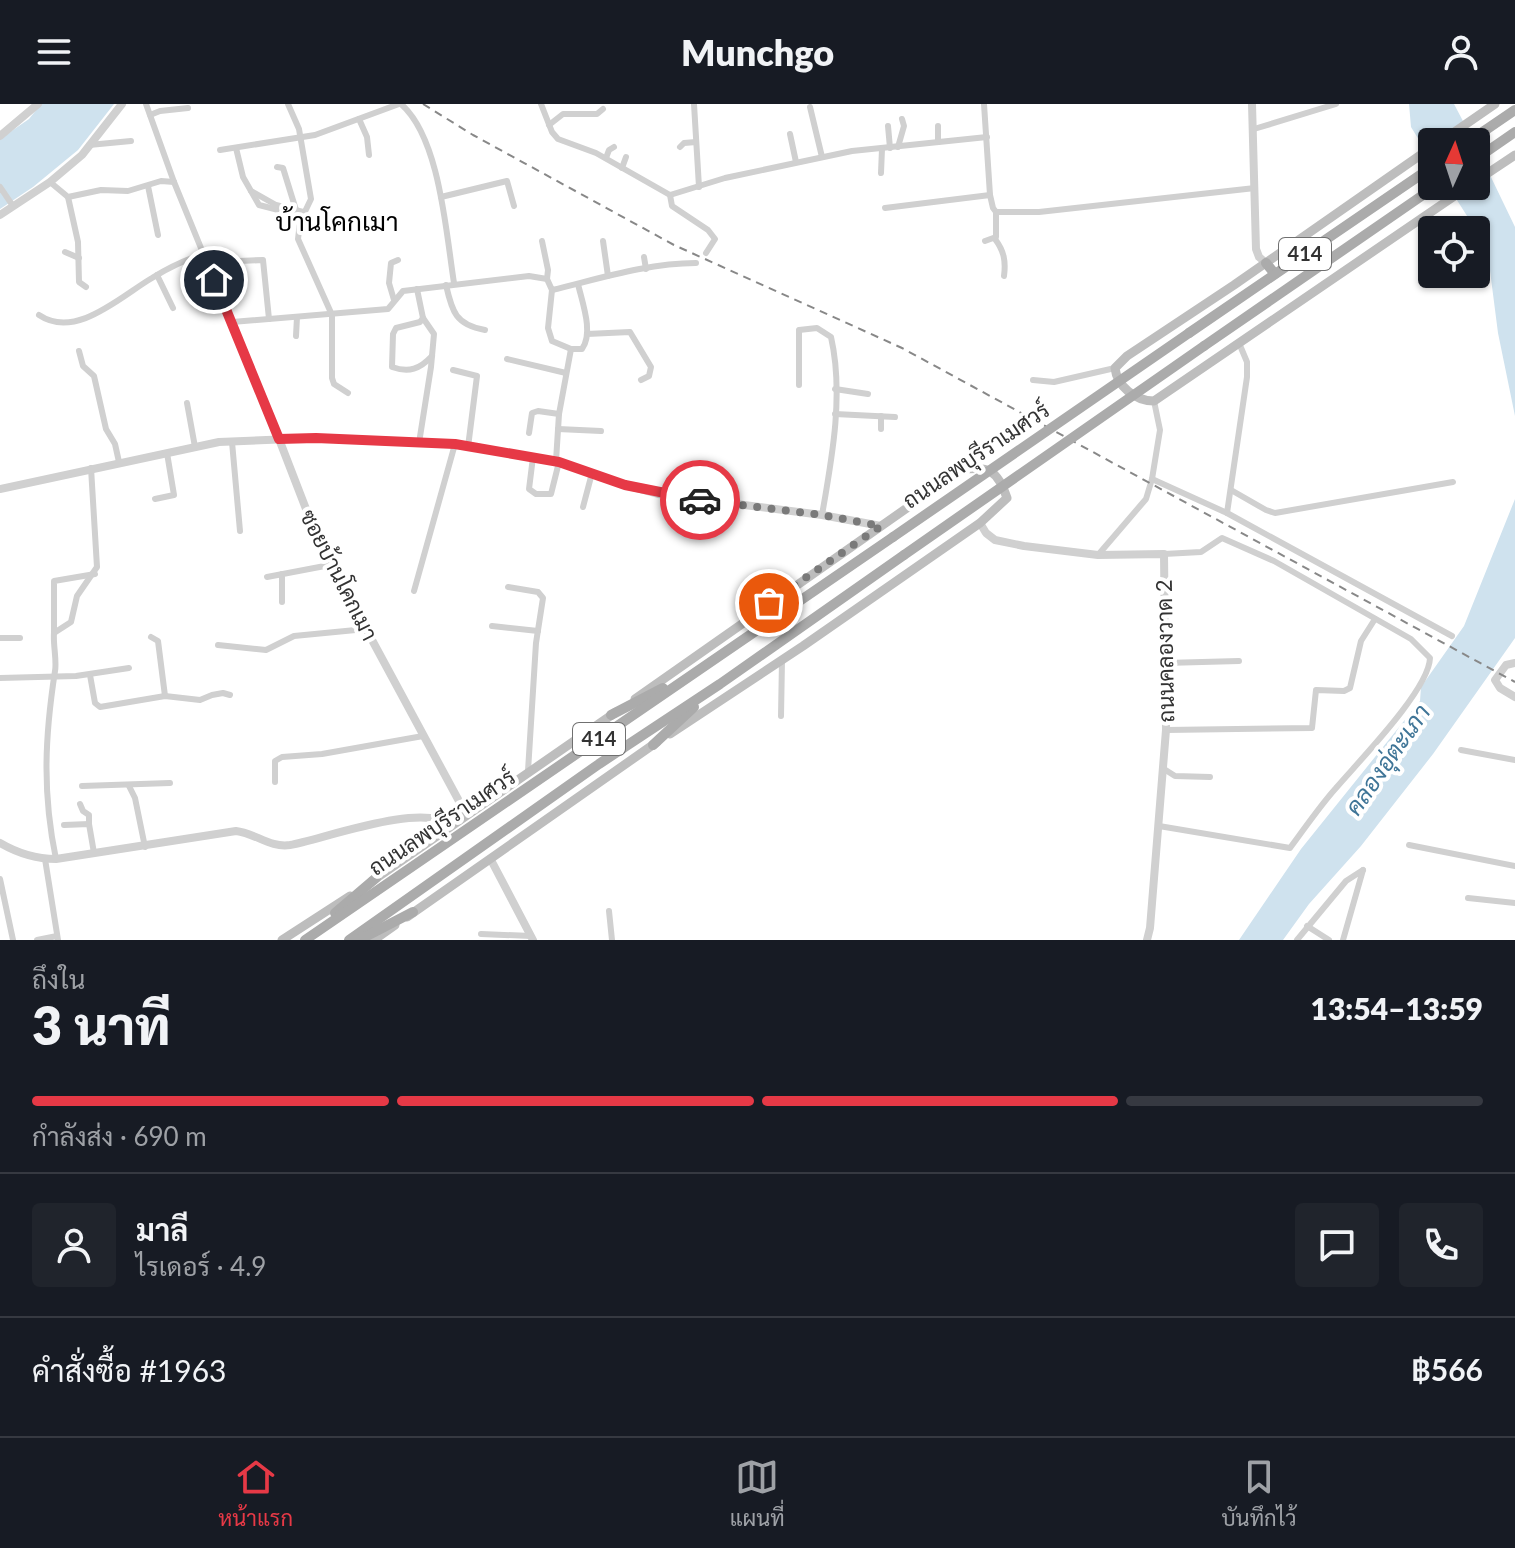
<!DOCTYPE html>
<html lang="th">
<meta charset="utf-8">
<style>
body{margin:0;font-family:Lato,Sarabun,sans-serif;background:#20242c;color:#f1f3f6;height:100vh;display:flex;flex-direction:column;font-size:30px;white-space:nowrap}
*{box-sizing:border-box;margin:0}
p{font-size:26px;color:#9ea1a6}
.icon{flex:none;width:44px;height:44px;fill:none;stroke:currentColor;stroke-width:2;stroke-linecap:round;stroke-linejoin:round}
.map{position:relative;height:836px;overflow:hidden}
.details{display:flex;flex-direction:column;background:#171b24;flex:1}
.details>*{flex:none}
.needle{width:52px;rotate:3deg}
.controls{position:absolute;left:1418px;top:24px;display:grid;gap:16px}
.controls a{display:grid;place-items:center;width:72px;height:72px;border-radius:8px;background:#171b24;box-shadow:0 2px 6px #0004;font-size:40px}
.pin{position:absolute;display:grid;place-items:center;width:68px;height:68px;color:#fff;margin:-34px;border:4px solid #fff;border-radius:50%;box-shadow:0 2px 8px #0007}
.courier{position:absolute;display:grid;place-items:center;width:80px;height:80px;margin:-40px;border:6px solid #e63946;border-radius:50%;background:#fff;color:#222;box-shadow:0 2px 10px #0007}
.overview em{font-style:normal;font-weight:800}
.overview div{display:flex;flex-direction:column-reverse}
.overview{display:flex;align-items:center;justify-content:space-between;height:136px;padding:0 32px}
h1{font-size:52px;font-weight:800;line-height:60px}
.bar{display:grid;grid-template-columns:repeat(4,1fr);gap:12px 8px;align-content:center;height:96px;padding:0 32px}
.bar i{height:10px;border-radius:6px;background:#363941}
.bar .on{background:#e63946}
.bar p{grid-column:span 4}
.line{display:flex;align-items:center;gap:20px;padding:0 32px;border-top:2px solid #363941}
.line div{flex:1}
.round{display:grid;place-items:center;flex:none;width:84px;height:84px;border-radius:8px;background:#20242c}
header{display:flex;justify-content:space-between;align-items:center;height:104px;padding:0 32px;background:#171b24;font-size:36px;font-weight:800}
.dock{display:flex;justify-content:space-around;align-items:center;height:112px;border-top:2px solid #363941;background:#171b24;font-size:22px;color:#9ea1a6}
.dock a{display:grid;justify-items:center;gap:4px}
.dock .on{color:#e63946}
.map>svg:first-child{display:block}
.water{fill:#cfe2ee}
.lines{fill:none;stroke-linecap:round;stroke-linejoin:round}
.minor{stroke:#d0d0d0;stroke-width:6}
.tertiary{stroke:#d0d0d0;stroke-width:8}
.secondary{stroke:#bdbdbd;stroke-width:9}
.primary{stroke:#ababab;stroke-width:10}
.rail{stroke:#888;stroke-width:2;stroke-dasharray:8 6;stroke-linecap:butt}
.primary-bridge{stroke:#ababab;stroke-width:10}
.done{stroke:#7a7a7a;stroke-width:8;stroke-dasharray:0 14.4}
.route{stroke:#e63946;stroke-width:10}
.labels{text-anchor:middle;stroke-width:8;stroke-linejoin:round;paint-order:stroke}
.shield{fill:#fff;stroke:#707070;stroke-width:2}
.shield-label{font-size:20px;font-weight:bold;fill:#333}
.street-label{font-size:22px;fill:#333;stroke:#fff}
.water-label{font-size:24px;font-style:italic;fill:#3f7597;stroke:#fff}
.quarter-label{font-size:26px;fill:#000;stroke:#fff}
</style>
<header><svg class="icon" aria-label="menu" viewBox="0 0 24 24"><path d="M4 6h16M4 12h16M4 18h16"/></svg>Munchgo<svg class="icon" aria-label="person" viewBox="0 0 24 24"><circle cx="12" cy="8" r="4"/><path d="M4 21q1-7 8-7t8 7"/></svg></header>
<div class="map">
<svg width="1515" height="836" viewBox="0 0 1515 836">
<rect width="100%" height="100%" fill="#fff"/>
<g class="water">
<path d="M41,0H114L78,46L33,83L0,105V35L29,15Z"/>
<path d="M1409,0H1454L1474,38H1432V57L1411,23Z"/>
<path d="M1476,42L1515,123V312L1498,229L1489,159L1476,126L1448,82H1476Z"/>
<path d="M1515,395V534L1433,650L1361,742L1309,800L1283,836H1239L1301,745L1420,597L1421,583L1464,522Z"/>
</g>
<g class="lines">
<g class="minor">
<path d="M146,0L174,78L279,335"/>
<path d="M288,0L299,25L311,95L300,118L298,135L332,211V274L334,280L348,289"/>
<path d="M401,0C440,34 446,129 454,179"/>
<path d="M541,0L552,28L558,35L596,49L670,91L725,74L852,47L987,33"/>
<path d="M694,0L699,83"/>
<path d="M984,0L990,91L993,104L996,108H1039L1255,84"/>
<path d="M810,3L822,53"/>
<path d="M150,11L160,7L188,4"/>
<path d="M359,15L367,33L369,51"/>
<path d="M549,21L563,10H597L603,5"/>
<path d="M888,22L890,44"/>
<path d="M938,22V38"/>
<path d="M1254,25L1336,0"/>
<path d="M790,30L796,58"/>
<path d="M89,41L131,37"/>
<path d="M680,43L684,39L696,38"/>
<path d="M898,43L904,22L902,15"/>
<path d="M236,44L243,73L259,101L298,111L302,115"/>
<path d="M220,46L315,31L399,0"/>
<path d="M606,54L609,46L614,43"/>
<path d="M277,63L283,64L296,106"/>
<path d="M622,64L626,53"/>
<path d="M881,69L882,45"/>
<path d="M50,78L68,93L101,86L128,87L161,77L174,78"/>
<path d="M148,82L158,131"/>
<path d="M0,83L13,102"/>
<path d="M251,87L276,101L303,108"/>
<path d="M670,91L672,102L708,126L715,135L706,149"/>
<path d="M68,93L78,138L79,178L86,183"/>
<path d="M441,93L507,77L514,102"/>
<path d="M885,104L990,91"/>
<path d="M995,135C1004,147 1006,157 1004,172"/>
<path d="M542,137L548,166L547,175"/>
<path d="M603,137L608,172"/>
<path d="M985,137L996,133V108"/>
<path d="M65,148L79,154"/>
<path d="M644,153L646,165"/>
<path d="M205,155L225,148"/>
<path d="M239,157L263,156L269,215"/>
<path d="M157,171L173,204"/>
<path d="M446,181C452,208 456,221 485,226"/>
<path d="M417,185L423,214L434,230L431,263L419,339"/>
<path d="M552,186L548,224L552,237L571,245H582C594,229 582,198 578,180"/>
<path d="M394,196L389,179L391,159L398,156"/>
<path d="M39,211C76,236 121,192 152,174C168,164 185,156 203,150"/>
<path d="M423,214L420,218L396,224L393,230L392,263C409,269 420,265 432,252"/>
<path d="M232,218L388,205L403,187L529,172L547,175L552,186C598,175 648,159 696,159"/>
<path d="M587,230L630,228L651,263L649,272L641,276"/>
<path d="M296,232L297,213"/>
<path d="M79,247L83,262L94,272L106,325L115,340L119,358"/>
<path d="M507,255L566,269"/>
<path d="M453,266L477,272L468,343"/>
<path d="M1033,276L1054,278L1115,264"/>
<path d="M799,281V226L817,224L831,233C844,290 832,354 822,411"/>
<path d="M835,285L868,290"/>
<path d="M187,299L195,343"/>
<path d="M835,310L895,313"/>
<path d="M881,312V325"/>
<path d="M558,325L601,327"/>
<path d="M529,329L532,309L538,307L559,310"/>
<path d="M232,338L240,427"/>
<path d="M533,353L529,385L536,390H551L559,358"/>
<path d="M556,357L559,310L571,245"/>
<path d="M1152,375L1227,409L1247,273V258L1239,239"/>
<path d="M1231,386L1266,406L1275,409L1453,378"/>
<path d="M155,395L174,391L167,349"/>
<path d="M583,403L592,369"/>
<path d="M1227,409L1452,532"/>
<path d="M685,429L692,428L697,396"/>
<path d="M1098,451L1146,395L1152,375L1160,326L1154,297"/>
<path d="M282,470V498"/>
<path d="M267,473L330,461"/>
<path d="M508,483L538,488L543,494L536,539L528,667"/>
<path d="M414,487L455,340"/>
<path d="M492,522L538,527"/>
<path d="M54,529V477L95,470"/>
<path d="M151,533L158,537L165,592"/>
<path d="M0,534H20"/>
<path d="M218,541L266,546L294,532L366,525"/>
<path d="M1165,559L1239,557"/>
<path d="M90,571L95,599L100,603L165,592L200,596L212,591L223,589L230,591"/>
<path d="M0,574L76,572L129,564"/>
<path d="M781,612L782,556"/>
<path d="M1166,626L1312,624L1316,586L1344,587L1350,584L1361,537L1375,515"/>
<path d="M1461,646L1515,656"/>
<path d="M1164,665L1175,672L1210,673"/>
<path d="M275,678V657L282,653L322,650L423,632"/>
<path d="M82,682L170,679"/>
<path d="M129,682L135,694L145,743"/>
<path d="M80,700L83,707L89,711V720"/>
<path d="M64,721L89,720L94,749"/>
<path d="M1159,722L1290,744C1305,724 1319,703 1336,684C1358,658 1429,586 1430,554L1411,535L1274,457L1222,434L1201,448L1164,450"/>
<path d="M1409,741L1515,762"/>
<path d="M45,755L58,836"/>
<path d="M56,755C42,688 45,632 55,567C57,557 53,541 54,529L71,518L77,492L97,463L91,364"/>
<path d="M0,775L13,836"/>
<path d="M1468,794L1515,799"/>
<path d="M609,807L612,836"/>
<path d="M1307,822L1329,836"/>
<path d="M481,830L531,832"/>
<path d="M37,836L57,832"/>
<path d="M1297,836L1346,777L1363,766"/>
<path d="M1343,836L1363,766"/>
</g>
<g class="tertiary">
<path d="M1252,0L1256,145L1259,153L1266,159"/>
<path d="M0,32L38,0"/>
<path d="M0,111L50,78L82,51L122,0"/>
<path d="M279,335L318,436L466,710"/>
<path d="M0,385L219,338L316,334L455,340L559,358L625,381L658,390L822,411L881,422"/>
<path d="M980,419L986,429L995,436L1024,442L1098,451L1164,450L1166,626L1150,824L1147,836"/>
<path d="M1515,559L1506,561L1495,576L1500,584L1515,593"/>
<path d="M0,739C17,749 36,755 56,755L236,727C255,729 270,744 290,741C323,735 423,698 449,721"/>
<path d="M491,756L533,836"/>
</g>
<g class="secondary">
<path d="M1440,38L1495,0"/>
<path d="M1432,43L1234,181L1127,252L1115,264C1117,282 1135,297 1154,297L1469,82"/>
<path d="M1476,77L1515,51"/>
<path d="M635,595L961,366C989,361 998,367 1007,394L980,419L803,542L670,630"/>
<path d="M372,777L616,608"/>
<path d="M407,813L657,638"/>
<path d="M282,836L350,792"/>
<path d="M374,836L395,821"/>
</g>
<g class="primary">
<path d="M1468,38L1515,6"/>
<path d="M1476,55L1515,28"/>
<path d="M1266,159L1275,170"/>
<path d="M1189,229L1432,63"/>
<path d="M1204,242L1436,82"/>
<path d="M611,611L663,584"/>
<path d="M653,641L694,603"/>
<path d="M335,809L376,774"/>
<path d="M305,836L893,433"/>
<path d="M349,836L599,660L720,580L904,451"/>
<path d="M359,836L413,808"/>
</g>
<path class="rail" d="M423,0L473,31L674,141L902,244L1515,578"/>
<g class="primary-bridge">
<path d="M893,433L1189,229"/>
<path d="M904,451L1204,242"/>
</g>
</g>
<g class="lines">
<path class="done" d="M700,396L822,411L881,422L769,499"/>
<path class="route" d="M214,176L279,335L316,334L455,340L559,358L625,381L700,396"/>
</g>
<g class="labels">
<g class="shield">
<rect x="1279" y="134" width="52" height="32" rx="6"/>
<rect x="573" y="619" width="52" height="32" rx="6"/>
</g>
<g class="shield-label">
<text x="1305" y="157">414</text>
<text x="599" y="642">414</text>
</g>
<g class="street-label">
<text transform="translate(976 351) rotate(-34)" y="8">ถนนลพบุรีราเมศวร์</text>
<text transform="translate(339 471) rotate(63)" y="8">ซอยบ้านโคกเมา</text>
<text transform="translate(1165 547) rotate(-91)" y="8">ถนนคลองวาด 2</text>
<text transform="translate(442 718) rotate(-34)" y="8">ถนนลพบุรีราเมศวร์</text>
</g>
<g class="water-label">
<text transform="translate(1388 656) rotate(-55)" y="8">คลองอุ่ตะเภา</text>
</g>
<g class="quarter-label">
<text x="337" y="127">บ้านโคกเมา</text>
</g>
</g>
</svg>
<div class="controls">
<a><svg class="needle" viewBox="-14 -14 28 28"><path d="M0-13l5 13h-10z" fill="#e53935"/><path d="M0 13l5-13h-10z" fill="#9ea1a6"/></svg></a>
<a><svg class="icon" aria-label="locate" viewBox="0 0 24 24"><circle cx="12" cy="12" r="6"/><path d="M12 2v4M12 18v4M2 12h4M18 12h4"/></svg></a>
</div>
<div class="pin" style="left:769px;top:499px;background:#ea580c"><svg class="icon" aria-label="bag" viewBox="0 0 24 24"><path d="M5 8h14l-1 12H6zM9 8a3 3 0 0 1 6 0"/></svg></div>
<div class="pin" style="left:214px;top:176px;background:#1f2937"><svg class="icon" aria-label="home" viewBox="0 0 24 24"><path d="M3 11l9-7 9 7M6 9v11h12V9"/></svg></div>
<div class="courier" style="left:700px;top:396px"><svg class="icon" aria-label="car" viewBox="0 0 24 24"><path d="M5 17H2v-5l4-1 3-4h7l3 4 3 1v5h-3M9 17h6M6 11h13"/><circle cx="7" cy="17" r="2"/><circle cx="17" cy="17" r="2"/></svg></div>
</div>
<section class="details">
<div class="overview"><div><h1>3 นาที</h1><p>ถึงใน</p></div><em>13:54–13:59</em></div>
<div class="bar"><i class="on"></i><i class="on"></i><i class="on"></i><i></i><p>กำลังส่ง · 690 m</p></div>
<div class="line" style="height:144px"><a class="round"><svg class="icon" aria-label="person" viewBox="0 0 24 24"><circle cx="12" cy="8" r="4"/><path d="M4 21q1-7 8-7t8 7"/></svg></a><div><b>มาลี</b><p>ไรเดอร์ · 4.9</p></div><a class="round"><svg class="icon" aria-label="chat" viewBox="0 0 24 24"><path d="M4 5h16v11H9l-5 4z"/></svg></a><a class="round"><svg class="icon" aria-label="phone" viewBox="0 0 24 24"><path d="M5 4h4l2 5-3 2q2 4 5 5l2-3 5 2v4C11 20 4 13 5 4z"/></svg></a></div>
<div class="line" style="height:104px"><div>คำสั่งซื้อ #1963</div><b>฿566</b></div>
</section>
<nav class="dock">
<a class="on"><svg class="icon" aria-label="home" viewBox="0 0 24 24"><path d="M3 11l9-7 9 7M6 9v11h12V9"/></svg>หน้าแรก</a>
<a><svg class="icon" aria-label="map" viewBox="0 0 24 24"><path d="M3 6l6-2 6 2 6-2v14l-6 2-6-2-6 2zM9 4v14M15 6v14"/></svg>แผนที่</a>
<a><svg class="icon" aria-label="saved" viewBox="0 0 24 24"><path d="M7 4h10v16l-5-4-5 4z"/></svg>บันทึกไว้</a>
</nav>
